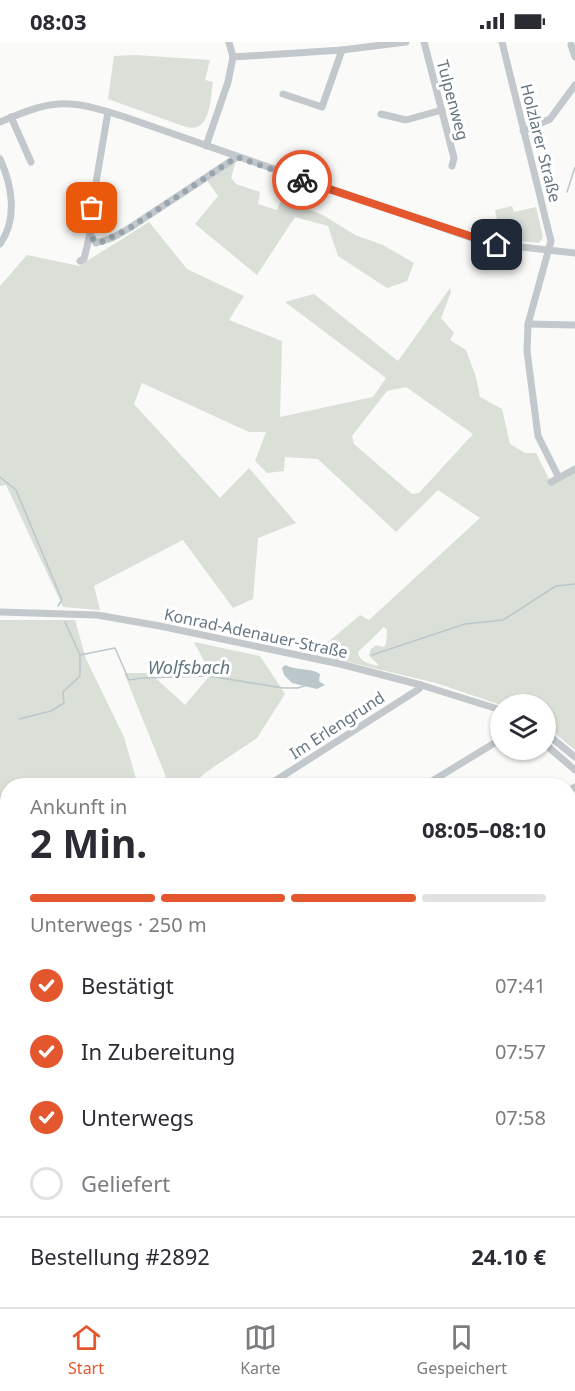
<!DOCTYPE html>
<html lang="de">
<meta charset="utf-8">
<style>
body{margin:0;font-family:"Noto Sans",sans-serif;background:#f7f7f7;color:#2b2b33;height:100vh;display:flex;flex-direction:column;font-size:22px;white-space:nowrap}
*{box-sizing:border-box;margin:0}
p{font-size:20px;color:#7c7c81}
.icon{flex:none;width:33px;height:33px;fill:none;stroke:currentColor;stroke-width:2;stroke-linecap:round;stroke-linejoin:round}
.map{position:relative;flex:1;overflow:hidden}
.sheet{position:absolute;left:0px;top:736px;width:576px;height:530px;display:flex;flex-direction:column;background:#fff;border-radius:24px 24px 0 0;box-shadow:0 2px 4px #0004}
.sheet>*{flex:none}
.tools{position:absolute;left:490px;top:652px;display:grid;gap:12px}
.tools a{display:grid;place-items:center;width:66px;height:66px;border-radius:50%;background:#fff;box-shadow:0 2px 4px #0004;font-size:30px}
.pin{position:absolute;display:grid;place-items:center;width:51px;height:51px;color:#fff;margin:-26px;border-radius:12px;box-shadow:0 3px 9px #0006}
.courier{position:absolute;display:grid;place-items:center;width:60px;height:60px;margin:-30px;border:4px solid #e4572e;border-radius:50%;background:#fff;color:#222;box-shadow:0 2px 8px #0007}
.head em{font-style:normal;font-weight:700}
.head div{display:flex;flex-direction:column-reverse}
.head{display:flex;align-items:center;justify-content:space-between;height:102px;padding:0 30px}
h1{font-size:39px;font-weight:700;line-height:45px}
.bar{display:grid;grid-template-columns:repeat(4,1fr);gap:9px 6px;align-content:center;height:72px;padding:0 30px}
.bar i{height:8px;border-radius:4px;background:#e1e1e2}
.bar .current{background:#e4572e}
.bar p{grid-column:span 4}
.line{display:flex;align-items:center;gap:15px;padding:0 30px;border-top:2px solid #e1e1e2}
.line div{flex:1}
ol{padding:0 30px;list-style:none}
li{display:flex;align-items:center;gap:18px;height:66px}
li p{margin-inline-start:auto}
li .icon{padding:6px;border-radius:50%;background:#e4572e;color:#fff;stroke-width:4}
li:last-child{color:#7c7c81}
li i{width:33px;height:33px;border:3px solid #e1e1e2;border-radius:50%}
.status{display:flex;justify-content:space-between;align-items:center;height:42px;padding:0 30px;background:#fff;direction:ltr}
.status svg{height:16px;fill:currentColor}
.tabs{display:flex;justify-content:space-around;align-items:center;height:84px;border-top:2px solid #e1e1e2;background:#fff;font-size:16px;color:#7c7c81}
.tabs a{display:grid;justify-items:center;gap:3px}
.tabs .current{color:#e4572e}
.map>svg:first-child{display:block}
.green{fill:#dadfd7;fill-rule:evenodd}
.water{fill:#bbc7cb}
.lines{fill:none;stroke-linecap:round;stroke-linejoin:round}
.stream{stroke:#bbc7cb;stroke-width:1.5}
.minor{stroke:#c3c8cc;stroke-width:7}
.done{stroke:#99a4ac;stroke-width:6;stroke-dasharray:0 10.8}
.route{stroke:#e4572e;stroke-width:8}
.labels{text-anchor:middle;stroke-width:6;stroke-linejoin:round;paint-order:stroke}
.street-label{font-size:16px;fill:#657683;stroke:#fff}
.water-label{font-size:18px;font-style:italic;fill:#60757c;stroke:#fff}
</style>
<div class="status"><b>08:03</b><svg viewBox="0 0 49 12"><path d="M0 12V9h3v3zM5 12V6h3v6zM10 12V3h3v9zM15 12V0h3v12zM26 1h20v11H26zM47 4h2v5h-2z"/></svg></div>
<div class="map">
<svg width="575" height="1265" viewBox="0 0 575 1265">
<rect width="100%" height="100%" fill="#fafaf8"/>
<g class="green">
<path d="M135,13L210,18L205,38L213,40C210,58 211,91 186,85L108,57L114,14Z"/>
<path d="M236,119L231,136L236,142L260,150L258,162L277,168L282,157L323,173L355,193L383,203L414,221L407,239L387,246L338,214L328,184L295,175L257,233L195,182L218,154L207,138Z"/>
<path d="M512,164L514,170L536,165L543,195L539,201L502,197L481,193L499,188L495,168Z"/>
<path d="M149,180L187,227L244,254L229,278L282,299L280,375L373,355L386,336L285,260L314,252L398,319L450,246L451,250L441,276L454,291L450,298L466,308L476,335L480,355L502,367L510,402L525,411H536L551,441L575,429V708L546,684V663H501L436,641L314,612L360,573L369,578L480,476L438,448L396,490L318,417L285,415L284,429L267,431L255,419L266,390H249L142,341L134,362L220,456L249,426L296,481L258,496L253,557L233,566L183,498L94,544L100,568L63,565L6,443L0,444V244L27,213L79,224ZM406,345L473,392L419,451L412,452L354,402L352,394L387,349ZM384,585L387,588L386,603L383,605L376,603L371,607L369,614L378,622L377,624C369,621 359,620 358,610Z"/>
<path d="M0,578H75L86,617L124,695L138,744H8L7,816L0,820Z"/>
<path d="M194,600L260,614L285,652L257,696L205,731L191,744H146L166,735L124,631H150L185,663L211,632Z"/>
</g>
<path class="water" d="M285,623C297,629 309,625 320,632L319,639L325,643L317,647L292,641L284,633L282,626Z"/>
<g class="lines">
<g class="stream">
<path d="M567,150L575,125"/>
<path d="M0,435L16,448L62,558L58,564"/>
<path d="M65,580L80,613L115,606L129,638L142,636L209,634L283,646H298L307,643"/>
<path d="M372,613L465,582L503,578L556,544L575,542"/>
<path d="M19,677L51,669L64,661L63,650L80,634V613"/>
</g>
<g class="minor">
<path d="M424,0L454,116L452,124"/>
<path d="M502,0L551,199L528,282L527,309L538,394L559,436"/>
<path d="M571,3L575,15"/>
<path d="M233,15L342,8L406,0"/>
<path d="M283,52L322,65L342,8"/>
<path d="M108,70L89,182L90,192L96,201L112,196L128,187L237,115"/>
<path d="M381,72L406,78L442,68"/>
<path d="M11,75L31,120"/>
<path d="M0,80C55,56 69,57 125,75L486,201L575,211"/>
<path d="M523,89L550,77L575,43"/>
<path d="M206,104L228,40L233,15L229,0"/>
<path d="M0,117C12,143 18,177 0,202"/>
<path d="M80,219L84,217L90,192"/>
<path d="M528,282L575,283"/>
<path d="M551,440L575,427"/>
<path d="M0,570L97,573L160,584L340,622L421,643L501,668"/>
<path d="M546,691L575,715"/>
<path d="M546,703L575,728"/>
<path d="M267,744L419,647L421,643"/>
<path d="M424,744L501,697"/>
<path d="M568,749L575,745"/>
<path d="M0,895L8,891"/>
<path d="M568,939L575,933"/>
<path d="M5,1000L8,998"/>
<path d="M568,1005L575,1012"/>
<path d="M568,1026L575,1020"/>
<path d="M0,1057L8,1067"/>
<path d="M568,1127L575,1134"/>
<path d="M568,1192L575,1191"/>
<path d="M568,1241L575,1233"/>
<path d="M568,1249L575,1250"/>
<path d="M0,1250C16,1225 0,1192 8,1158"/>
<path d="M0,1254L14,1265"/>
<path d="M86,1258L90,1265"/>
<path d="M212,1258L215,1265"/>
<path d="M289,1258L297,1265"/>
<path d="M471,1265L473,1258"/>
</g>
</g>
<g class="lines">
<path class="done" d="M92,166C90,178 84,198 100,201L128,187L237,115L302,138"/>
<path class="route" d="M302,138L497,203"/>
</g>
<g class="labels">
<g class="street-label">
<text transform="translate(453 58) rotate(75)" y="6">Tulpenweg</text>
<text transform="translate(541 101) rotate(76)" y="6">Holzlarer Straße</text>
<text transform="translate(256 591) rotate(12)" y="6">Konrad-Adenauer-Straße</text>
<text transform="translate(337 683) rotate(-33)" y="6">Im Erlengrund</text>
</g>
<g class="water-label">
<text x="189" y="632">Wolfsbach</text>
</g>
</g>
</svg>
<div class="tools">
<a><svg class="icon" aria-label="layers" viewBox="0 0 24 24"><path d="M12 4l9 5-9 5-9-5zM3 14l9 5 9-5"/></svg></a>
</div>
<div class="pin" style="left:92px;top:166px;background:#ea580c"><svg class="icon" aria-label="bag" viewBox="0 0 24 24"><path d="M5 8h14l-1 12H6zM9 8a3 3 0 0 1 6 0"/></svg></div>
<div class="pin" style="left:497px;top:203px;background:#1f2937"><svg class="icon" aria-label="home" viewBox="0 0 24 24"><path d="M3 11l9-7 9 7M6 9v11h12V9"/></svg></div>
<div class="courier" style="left:302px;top:138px"><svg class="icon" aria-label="bike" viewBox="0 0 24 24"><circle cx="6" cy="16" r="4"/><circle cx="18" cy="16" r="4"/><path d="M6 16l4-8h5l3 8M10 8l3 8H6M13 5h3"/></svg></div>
<section class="sheet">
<div class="head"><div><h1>2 Min.</h1><p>Ankunft in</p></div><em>08:05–08:10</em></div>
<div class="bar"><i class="current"></i><i class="current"></i><i class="current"></i><i></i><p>Unterwegs · 250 m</p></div>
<ol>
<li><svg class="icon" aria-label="check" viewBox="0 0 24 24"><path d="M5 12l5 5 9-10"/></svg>Bestätigt<p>07:41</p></li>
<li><svg class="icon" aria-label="check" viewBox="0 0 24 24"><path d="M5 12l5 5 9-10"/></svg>In Zubereitung<p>07:57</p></li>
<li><svg class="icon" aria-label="check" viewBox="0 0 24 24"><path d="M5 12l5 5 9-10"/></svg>Unterwegs<p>07:58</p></li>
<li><i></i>Geliefert</li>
</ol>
<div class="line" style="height:78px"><div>Bestellung #2892</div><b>24.10 €</b></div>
</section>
</div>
<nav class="tabs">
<a class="current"><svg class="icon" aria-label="home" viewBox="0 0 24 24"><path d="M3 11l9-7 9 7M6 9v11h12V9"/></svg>Start</a>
<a><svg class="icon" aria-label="map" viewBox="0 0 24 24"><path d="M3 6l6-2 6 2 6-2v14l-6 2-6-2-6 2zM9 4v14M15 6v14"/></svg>Karte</a>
<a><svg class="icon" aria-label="saved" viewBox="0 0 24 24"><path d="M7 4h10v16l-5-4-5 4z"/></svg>Gespeichert</a>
</nav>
